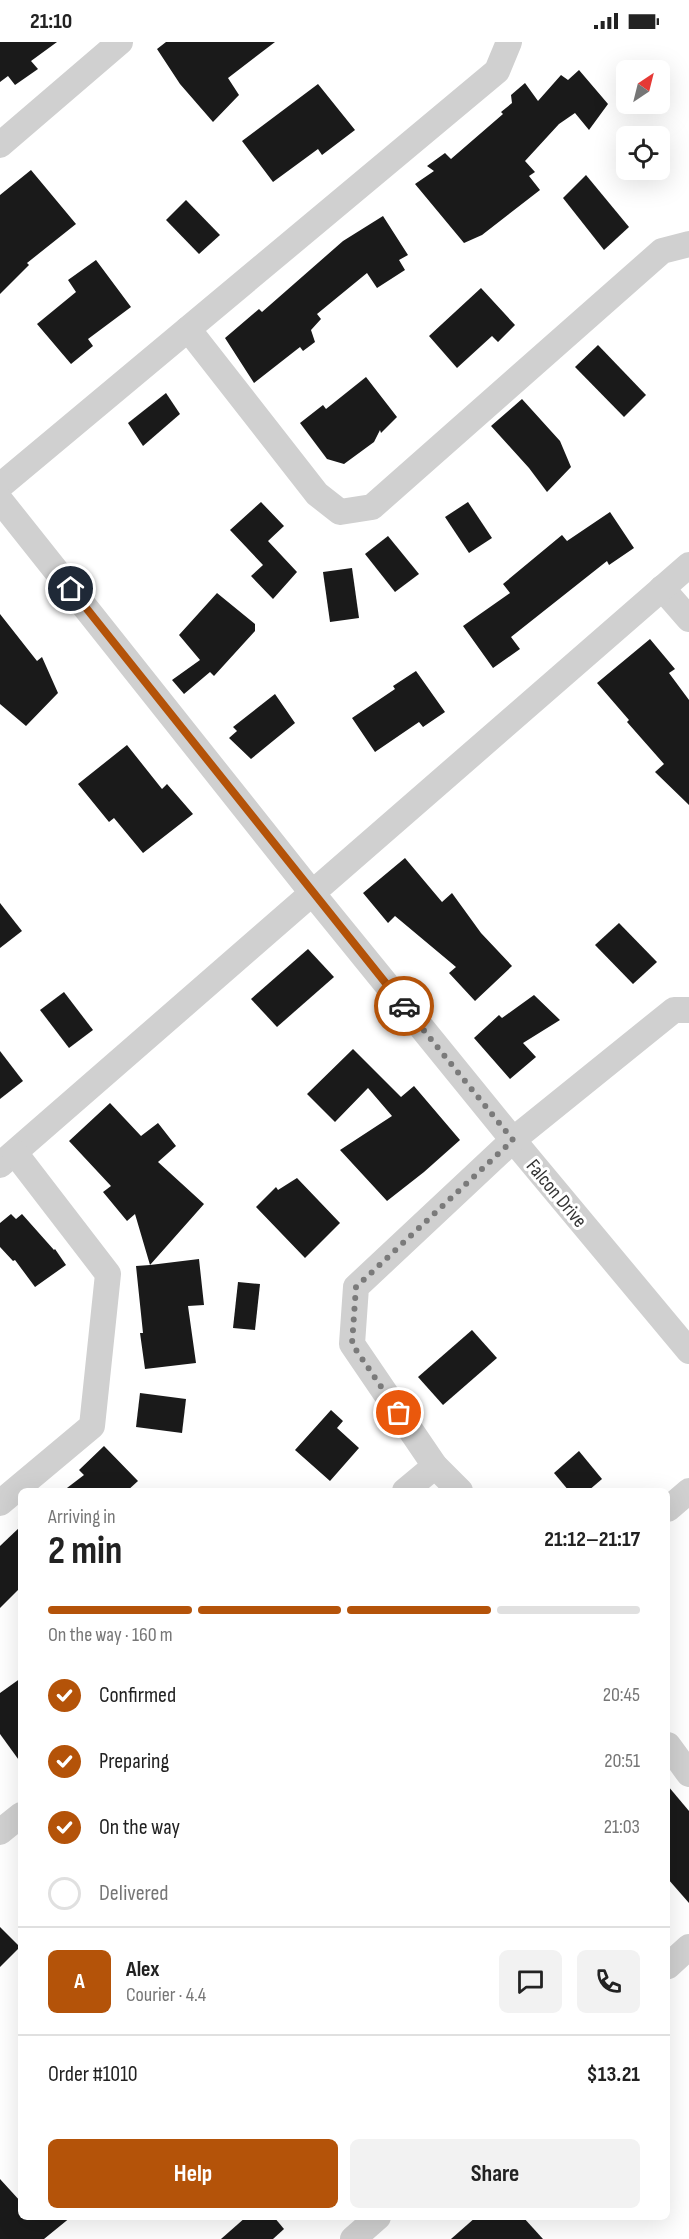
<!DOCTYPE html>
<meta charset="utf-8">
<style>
body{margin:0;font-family:"Sofia Sans Condensed",sans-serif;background:#f2f2f2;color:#222;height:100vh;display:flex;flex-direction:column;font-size:22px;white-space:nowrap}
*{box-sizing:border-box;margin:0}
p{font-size:20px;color:#767676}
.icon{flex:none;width:33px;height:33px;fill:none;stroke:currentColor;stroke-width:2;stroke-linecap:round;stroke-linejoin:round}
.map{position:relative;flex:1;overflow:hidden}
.drawer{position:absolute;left:18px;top:1446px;width:652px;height:732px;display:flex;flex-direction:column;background:#fff;border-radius:9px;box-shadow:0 6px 24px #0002}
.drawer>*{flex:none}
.needle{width:39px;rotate:35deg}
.buttons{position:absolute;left:616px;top:18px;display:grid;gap:12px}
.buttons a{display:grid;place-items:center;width:54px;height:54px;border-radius:9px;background:#fff;box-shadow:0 6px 24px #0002;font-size:30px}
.pin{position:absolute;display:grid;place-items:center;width:51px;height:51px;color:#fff;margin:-26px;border:3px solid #fff;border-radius:50%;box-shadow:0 2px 6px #0007}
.courier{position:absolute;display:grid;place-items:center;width:60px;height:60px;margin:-30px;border:4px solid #b45309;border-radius:50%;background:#fff;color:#222;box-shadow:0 2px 8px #0007}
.overview em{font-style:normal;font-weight:700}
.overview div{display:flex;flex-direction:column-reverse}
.overview{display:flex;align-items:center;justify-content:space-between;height:102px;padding:0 30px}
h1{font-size:39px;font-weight:700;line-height:45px}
.bar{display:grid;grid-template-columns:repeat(4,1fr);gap:9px 6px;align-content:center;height:72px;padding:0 30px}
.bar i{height:8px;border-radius:4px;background:#e0e0e0}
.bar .on{background:#b45309}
.bar p{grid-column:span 4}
.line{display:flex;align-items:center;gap:15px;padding:0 30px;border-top:2px solid #e0e0e0}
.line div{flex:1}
.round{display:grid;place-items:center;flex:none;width:63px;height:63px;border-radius:9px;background:#f2f2f2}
ol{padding:0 30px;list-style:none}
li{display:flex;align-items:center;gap:18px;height:66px}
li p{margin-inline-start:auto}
li .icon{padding:6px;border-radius:50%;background:#b45309;color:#fff;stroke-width:4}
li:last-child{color:#767676}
li i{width:33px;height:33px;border:3px solid #e0e0e0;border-radius:50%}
.primary-button{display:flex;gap:12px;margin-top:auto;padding:12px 30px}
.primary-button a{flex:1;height:69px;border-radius:9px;background:#b45309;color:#fff;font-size:24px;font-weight:700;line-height:69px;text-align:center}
.primary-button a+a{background:#f2f2f2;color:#222}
.status{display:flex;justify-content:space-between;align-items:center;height:42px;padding:0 30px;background:#fff;direction:ltr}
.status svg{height:16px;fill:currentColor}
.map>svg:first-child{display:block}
.building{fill:#1a1a1a}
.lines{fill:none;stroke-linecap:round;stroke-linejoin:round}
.minor{stroke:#d0d0d0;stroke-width:26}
.done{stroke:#7a7a7a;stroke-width:6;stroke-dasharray:0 10.8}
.route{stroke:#b45309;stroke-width:8}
.labels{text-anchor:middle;stroke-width:6;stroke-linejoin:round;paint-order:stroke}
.street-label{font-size:20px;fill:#333;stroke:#fff}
</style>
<div class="status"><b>21:10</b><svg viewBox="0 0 49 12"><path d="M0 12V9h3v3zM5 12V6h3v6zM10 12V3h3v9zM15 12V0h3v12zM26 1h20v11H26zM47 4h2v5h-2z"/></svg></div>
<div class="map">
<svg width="689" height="2197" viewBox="0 0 689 2197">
<rect width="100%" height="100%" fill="#fff"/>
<g class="building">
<path d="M0,0H57L31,19L38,27L15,43L8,34L0,40Z"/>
<path d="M166,0H275L228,36L239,53L213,80L180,42L157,7Z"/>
<path d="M579,28L608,62L589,88L575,71L559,82L525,119L535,130L529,134L540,148L482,193L464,201L415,142L434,129L427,124L445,111L451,117L503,72L501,70L512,61L511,53L525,41L538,59L561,33L568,38Z"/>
<path d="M318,42L355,88L322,113L318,107L273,140L242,99Z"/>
<path d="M31,128L76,182L27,221L29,223L0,252V153Z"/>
<path d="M586,133L629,185L604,208L563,156Z"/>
<path d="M186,158L220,193L199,212L166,178Z"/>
<path d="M383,174L408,213L399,218L405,228L377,246L367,231L317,272L321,277L311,288L315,300L303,309L300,305L254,341L225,296L259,267L262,270L343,199Z"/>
<path d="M96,218L131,265L88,297L93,304L71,322L37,282L76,250L68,238Z"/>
<path d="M481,246L515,283L498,300L492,294L457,326L429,294Z"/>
<path d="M598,303L646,353L624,375L575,325Z"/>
<path d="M366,335L397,375L381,391L380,388L374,400L344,422L327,417L300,381L323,363L326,367Z"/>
<path d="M166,351L180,372L143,404L128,381Z"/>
<path d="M522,357L560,399L571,425L547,450L529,426L491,384Z"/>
<path d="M261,460L284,484L268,499L297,530L273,557L251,534L263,523L230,488Z"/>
<path d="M468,460L492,496L469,511L445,475Z"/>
<path d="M610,470L634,506L609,523L607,519L511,595L520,607L493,626L463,584L510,551L503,542L562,493L567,499Z"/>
<path d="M388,494L419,532L395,550L365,512Z"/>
<path d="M352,526L359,576L330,580L323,530Z"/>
<path d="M217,551L255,582V589L214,634L210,630L184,652L172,638L200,618L179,593Z"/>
<path d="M0,572L37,619L42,615L58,651L26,684L0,662Z"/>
<path d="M650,597L675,627L669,631L689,658V763L655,730L664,722L627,680L629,678L597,641Z"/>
<path d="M416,629L445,670L423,685L419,680L375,710L352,676L395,647L393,644Z"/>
<path d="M275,652L295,681L251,717L229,696L237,689L233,685Z"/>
<path d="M127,703L162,747L167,742L193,772L143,811L114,776L109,780L78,742Z"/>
<path d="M405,816L442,860L452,851L481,891L512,924L475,959L449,931L456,925L395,874L388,881L363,851Z"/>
<path d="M0,861L22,889L0,906Z"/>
<path d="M619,881L657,920L633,942L595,903Z"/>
<path d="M308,907L334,935L277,985L251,957Z"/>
<path d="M64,950L93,988L69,1006L40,968Z"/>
<path d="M534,953L560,978L523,1001L536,1015L510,1037L474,996L499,973L502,976Z"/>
<path d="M353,1007L401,1055L414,1044L460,1098L424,1130L387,1159L340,1108L392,1074L368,1046L335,1080L307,1052Z"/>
<path d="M0,1009L23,1039L0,1057Z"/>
<path d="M110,1061L141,1094L158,1081L176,1104L158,1120L204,1162L150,1223L199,1217L204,1263L188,1264L196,1321L145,1327L140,1291H143L136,1224L150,1223L135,1172L127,1179L103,1150L111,1144L69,1099Z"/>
<path d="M297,1136L340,1181L305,1216L256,1165L276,1145L278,1148Z"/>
<path d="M11,1172L16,1177L22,1172L54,1208L55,1207L66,1223L35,1245L15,1218L13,1219L0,1205V1181Z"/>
<path d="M238,1240L260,1242L255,1288L233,1286Z"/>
<path d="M472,1288L497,1316L443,1363L418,1335Z"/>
<path d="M140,1351L186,1357L182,1391L136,1385Z"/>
<path d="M331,1368L343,1379L337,1386L359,1406L330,1439L295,1408Z"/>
<path d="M104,1404L138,1439L127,1449H63L84,1433L79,1428Z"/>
<path d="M579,1409L602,1437L588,1449H569L554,1431Z"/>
<path d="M21,1484V1545L0,1566V1504Z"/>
<path d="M21,1636V1721L0,1692V1651Z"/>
<path d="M668,1744L689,1769V1861L668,1837Z"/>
<path d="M0,1885L20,1905L0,1925Z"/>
<path d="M0,2137L21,2160V2175H71L44,2197H0Z"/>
<path d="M246,2175H274L284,2187L273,2197H221Z"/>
<path d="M476,2175H523L543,2197H451Z"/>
</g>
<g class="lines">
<g class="minor">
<path d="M0,103L120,0"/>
<path d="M188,287L317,452L340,470L372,465L662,209L689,202"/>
<path d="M0,444L497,29L509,0"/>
<path d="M0,458L313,852L513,1098L689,1309"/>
<path d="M662,546L689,577"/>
<path d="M0,1123L689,523"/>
<path d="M405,1449L435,1424"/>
<path d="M460,1449L435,1424L352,1302L356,1245L513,1098L674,968H689"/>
<path d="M0,1461L92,1384L108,1232L15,1111"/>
<path d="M668,1467L689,1449"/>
<path d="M668,1703L689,1732"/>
<path d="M0,1790L21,1773"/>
<path d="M668,1924L689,1905"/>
<path d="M353,2197L378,2175"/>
</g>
</g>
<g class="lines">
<path class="done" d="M399,1371L352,1302L356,1245L513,1098L404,964"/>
<path class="route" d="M71,547L404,964"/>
</g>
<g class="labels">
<g class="street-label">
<text transform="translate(557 1151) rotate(50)" y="7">Falcon Drive</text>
</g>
</g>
</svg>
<div class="buttons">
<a><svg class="needle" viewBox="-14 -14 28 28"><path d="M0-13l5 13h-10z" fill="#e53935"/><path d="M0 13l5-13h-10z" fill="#767676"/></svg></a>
<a><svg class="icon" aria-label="locate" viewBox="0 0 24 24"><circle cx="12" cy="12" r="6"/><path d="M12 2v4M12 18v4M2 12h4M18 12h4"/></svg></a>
</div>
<div class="pin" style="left:399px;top:1371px;background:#ea580c"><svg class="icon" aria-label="bag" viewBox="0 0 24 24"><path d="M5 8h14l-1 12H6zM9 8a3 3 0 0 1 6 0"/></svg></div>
<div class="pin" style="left:71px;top:547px;background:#1f2937"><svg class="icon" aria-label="home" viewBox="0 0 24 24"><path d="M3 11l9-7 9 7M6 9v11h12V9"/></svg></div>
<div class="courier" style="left:404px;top:964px"><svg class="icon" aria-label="car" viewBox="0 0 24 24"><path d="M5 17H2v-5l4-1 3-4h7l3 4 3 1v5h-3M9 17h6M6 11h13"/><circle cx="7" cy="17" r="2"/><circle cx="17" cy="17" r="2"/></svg></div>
<section class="drawer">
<div class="overview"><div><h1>2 min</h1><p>Arriving in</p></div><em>21:12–21:17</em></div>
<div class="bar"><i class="on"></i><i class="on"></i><i class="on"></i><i></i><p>On the way · 160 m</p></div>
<ol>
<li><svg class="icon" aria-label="check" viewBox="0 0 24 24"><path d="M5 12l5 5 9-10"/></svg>Confirmed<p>20:45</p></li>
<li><svg class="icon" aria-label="check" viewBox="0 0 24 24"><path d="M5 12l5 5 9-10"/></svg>Preparing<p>20:51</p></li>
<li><svg class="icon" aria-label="check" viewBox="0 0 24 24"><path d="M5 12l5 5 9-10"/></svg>On the way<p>21:03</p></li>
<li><i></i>Delivered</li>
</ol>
<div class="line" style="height:108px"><b class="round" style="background:#b45309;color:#fff">A</b><div><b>Alex</b><p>Courier · 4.4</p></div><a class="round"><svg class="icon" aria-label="chat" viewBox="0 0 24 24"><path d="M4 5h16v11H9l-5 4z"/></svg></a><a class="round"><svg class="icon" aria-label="phone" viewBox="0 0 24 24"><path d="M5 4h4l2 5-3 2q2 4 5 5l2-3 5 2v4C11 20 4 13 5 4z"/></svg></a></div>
<div class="line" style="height:78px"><div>Order #1010</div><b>$13.21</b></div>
<div class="primary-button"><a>Help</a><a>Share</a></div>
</section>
</div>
